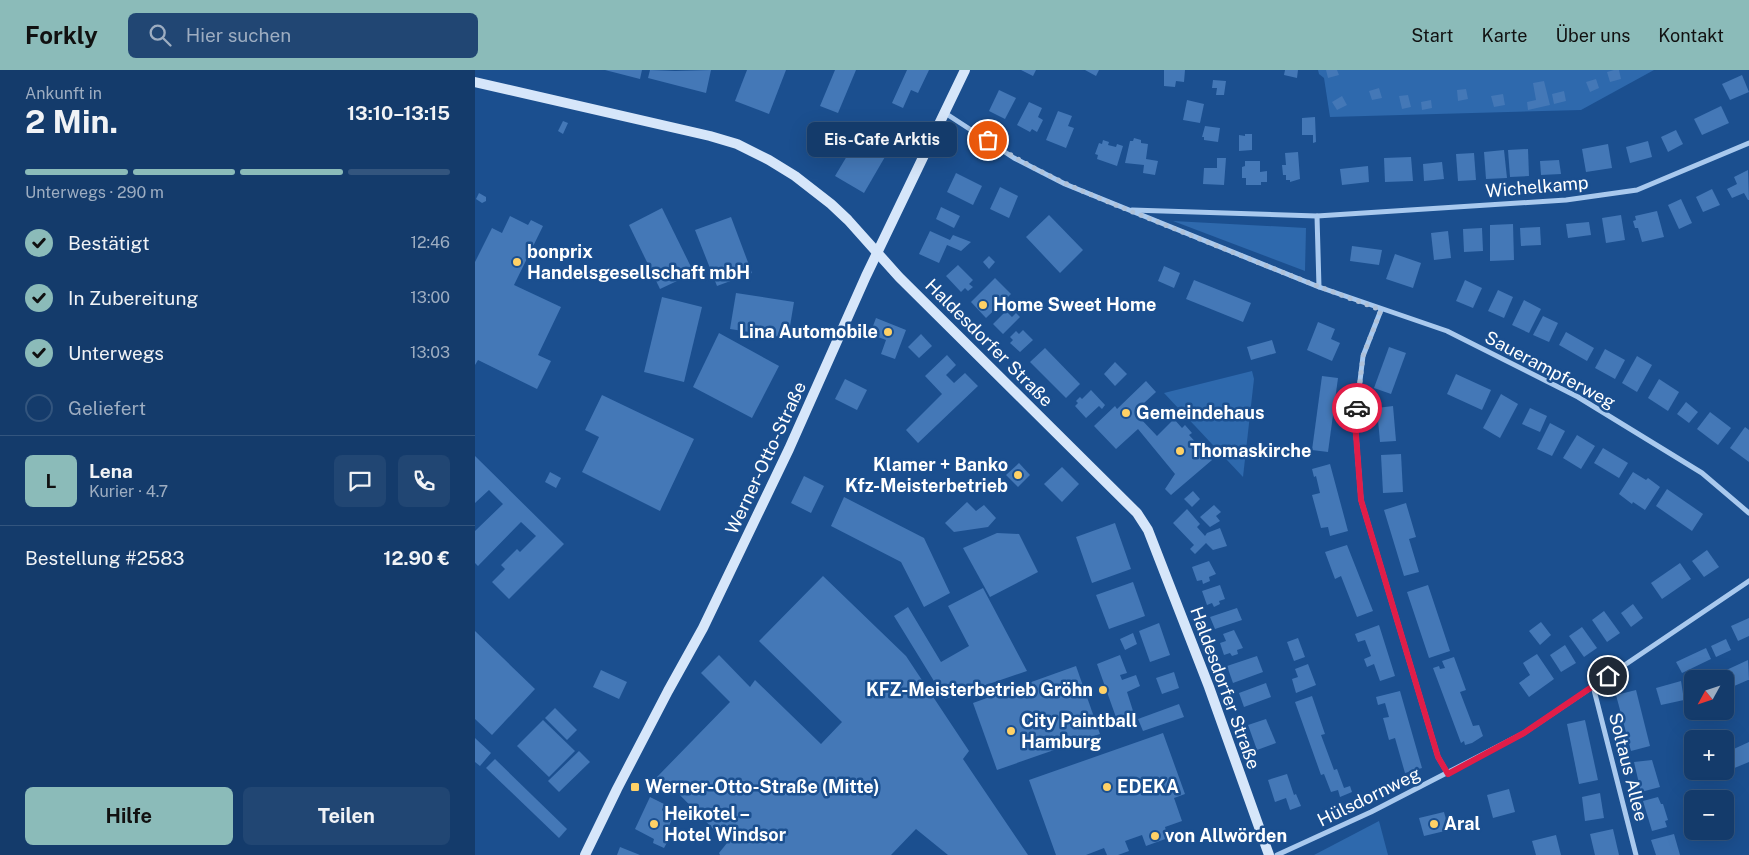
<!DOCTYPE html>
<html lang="de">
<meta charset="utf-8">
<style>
body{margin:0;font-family:"Public Sans",sans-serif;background:#214673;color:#f1f3f6;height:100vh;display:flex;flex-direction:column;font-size:19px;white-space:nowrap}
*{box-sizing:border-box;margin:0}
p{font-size:16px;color:#9dadc1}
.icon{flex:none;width:28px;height:28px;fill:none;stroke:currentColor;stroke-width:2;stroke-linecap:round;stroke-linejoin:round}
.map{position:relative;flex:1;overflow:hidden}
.panel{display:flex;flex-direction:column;background:#143b6b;width:475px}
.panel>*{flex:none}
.needle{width:32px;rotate:230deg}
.controls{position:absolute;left:1209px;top:600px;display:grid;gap:10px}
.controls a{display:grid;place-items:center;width:50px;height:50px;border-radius:8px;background:#143b6b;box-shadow:0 5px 20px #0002,0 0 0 1px #33557e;font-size:25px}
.pin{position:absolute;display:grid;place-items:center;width:42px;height:42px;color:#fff;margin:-21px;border:2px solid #fff;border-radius:50%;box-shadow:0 1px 5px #0007}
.courier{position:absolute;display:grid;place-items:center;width:50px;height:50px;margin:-25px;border:4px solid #e11d48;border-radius:50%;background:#fff;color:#222;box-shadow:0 1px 6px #0007}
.bubble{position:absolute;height:35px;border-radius:8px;background:#143b6b;box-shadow:0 5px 20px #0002,0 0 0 1px #33557e;font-size:16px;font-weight:700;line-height:35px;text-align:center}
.summary em{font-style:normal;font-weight:700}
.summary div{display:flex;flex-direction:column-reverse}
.summary{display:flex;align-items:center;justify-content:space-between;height:85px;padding:0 25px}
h1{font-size:32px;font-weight:700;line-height:38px}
.bar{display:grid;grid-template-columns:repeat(4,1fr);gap:8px 5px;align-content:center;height:60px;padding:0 25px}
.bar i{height:6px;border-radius:4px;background:#33557e}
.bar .current{background:#8bbbb9}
.bar p{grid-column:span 4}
.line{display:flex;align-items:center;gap:12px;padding:0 25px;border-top:1px solid #33557e}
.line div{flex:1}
.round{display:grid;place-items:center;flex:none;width:52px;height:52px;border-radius:8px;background:#214673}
ol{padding:0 25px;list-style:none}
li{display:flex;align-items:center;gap:15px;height:55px}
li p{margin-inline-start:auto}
li .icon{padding:5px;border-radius:50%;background:#8bbbb9;color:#111;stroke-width:4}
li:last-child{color:#9dadc1}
li i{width:28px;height:28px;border:2px solid #33557e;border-radius:50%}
.action{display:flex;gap:10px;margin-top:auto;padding:10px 25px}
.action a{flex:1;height:58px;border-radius:8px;background:#8bbbb9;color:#111;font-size:20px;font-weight:700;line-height:58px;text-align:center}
.action a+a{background:#214673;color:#f1f3f6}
header{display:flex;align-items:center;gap:30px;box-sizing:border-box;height:70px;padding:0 25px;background:#8bbbb9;color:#111}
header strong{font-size:24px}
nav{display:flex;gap:28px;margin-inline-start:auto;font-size:18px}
.search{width:350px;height:45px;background:#214673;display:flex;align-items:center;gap:12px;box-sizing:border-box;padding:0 18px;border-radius:8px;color:#9dadc1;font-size:19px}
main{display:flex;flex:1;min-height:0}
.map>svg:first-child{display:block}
.green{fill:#2e69ad}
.building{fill:#4478b7}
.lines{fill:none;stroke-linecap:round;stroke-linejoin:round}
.street{stroke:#a9c9ee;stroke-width:5}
.secondary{stroke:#d6e6fa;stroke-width:10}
.done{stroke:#afc1d8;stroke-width:5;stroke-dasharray:0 9}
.route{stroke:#e11d48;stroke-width:6}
.poi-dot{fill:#ffd166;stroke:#1b4f8f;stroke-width:2}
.labels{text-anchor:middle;stroke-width:5;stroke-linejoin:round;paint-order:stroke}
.street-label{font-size:18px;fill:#fff;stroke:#1b4f8f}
.poi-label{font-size:18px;font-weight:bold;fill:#fff;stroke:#1b4f8f;text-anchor:start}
</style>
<header>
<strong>Forkly</strong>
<div class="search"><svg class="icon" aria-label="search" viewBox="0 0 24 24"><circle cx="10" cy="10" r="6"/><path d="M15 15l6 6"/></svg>Hier suchen</div>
<nav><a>Start</a><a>Karte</a><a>Über uns</a><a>Kontakt</a></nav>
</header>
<main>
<section class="panel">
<div class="summary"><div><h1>2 Min.</h1><p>Ankunft in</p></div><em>13:10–13:15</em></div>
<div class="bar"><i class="current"></i><i class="current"></i><i class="current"></i><i></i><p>Unterwegs · 290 m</p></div>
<ol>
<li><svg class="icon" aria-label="check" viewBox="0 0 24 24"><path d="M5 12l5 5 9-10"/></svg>Bestätigt<p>12:46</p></li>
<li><svg class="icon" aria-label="check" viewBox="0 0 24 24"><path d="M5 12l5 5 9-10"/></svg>In Zubereitung<p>13:00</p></li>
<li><svg class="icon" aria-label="check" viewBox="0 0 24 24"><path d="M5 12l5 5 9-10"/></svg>Unterwegs<p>13:03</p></li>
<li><i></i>Geliefert</li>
</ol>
<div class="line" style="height:90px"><b class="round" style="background:#8bbbb9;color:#111">L</b><div><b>Lena</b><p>Kurier · 4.7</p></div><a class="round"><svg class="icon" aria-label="chat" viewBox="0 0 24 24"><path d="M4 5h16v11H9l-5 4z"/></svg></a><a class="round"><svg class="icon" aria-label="phone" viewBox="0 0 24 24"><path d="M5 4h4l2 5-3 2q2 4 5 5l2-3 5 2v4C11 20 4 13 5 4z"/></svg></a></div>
<div class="line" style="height:65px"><div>Bestellung #2583</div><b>12.90 €</b></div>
<div class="action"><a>Hilfe</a><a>Teilen</a></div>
</section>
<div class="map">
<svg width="1274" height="785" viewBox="0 0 1274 785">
<rect width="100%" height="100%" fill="#1b4f8f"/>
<g class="green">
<path d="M843,0H1179L1106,40L855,47L849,8L844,4Z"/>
<path d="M698,151L831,158L830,201Z"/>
<path d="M777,301L779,309L768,407L689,323Z"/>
<path d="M904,751L913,785H839Z"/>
</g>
<g class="building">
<path d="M130,0H167L165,9Z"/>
<path d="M175,0L200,1L236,0L231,23L173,8Z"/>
<path d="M272,0H311L294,44L260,31Z"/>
<path d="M360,0H381L363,43L345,36Z"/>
<path d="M432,0H454L443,23L436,20L428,38L417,33Z"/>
<path d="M546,0H561L558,6Z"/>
<path d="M610,0H624L621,6Z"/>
<path d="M689,0H710L709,12L701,11L700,17L689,16Z"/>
<path d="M810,0H823L822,8L809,5Z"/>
<path d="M851,0H862L864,5L853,8Z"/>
<path d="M1139,0H1144L1146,9L1135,12L1132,2Z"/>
<path d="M1267,5L1274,22L1255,30L1247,14Z"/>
<path d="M1121,9L1124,18L1115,22L1111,12Z"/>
<path d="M738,10L751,11L749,25H741L742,18H737Z"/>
<path d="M1069,11L1075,35L1053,40L1052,32L1061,30L1058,13Z"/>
<path d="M904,18L907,28L897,30L894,21Z"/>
<path d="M991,19L993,29L983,31L982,20Z"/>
<path d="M524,20L541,28L530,49L514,41Z"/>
<path d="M1089,21L1091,31L1079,34L1077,24Z"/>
<path d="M1028,24L1030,35L1019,37L1016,26Z"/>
<path d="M933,25L936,37L927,39L924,26Z"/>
<path d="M867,26L872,35L862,40L857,32Z"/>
<path d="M712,30L729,34L725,53L708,50Z"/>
<path d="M956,30L957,38L947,40L946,32Z"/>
<path d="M554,32L567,38L563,47L568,50L562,62L557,59L555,62L542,55Z"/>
<path d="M1246,36L1254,53L1227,65L1219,49Z"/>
<path d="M583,41L597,46L593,56L599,58L591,78L571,70Z"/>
<path d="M840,47L841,72L838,73V65H827V48Z"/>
<path d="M88,51L93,53L88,64L83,61Z"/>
<path d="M390,56L418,73L389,123L360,106Z"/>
<path d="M730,56L745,58L743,72L729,70V67H727Z"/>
<path d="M1201,60L1208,74L1193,82L1186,67Z"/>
<path d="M770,64H777V80L764,81V65L770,66Z"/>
<path d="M659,68L666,70V73L673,74L671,89L683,91L680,105L668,103L669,95L650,93L655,71H658Z"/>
<path d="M628,70L634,72L633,75L641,77L642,74L648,76L642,96L622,89L623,85L620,84L624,73L627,74Z"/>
<path d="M1173,71L1177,87L1155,93L1151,77Z"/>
<path d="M1133,74L1137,98L1111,102L1107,79Z"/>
<path d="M1053,79L1054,106L1035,107L1033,80Z"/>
<path d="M1029,80L1032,108L1011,109L1009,82Z"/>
<path d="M823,82L825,109L815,112V110H811V105H808L807,95H811L810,83Z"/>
<path d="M999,83L1001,110L983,111L981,84Z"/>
<path d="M936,87L938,111L910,112L909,88Z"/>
<path d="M742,88H751L749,115L728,114L729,98H742Z"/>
<path d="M1084,90L1086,104L1066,105L1065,91Z"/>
<path d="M770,91H785V102L792,101V112H786V115H771V108H767V97L770,96Z"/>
<path d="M967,92L969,109L949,111L948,94Z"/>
<path d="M893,96L894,112L867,115L865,99Z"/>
<path d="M1273,100L1274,130H1273L1269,123L1257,128L1252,119L1262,114L1259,107Z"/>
<path d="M481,103L507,116L498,135L472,122Z"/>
<path d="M525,117L543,126L534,148L515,139Z"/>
<path d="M1237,119L1245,135L1228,142L1221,127Z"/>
<path d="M4,123L11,127V131L7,133L1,129Z"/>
<path d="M1206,129L1217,153L1204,159L1193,135Z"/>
<path d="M466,137L485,146L479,158L461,149Z"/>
<path d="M187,138L219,203L185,219L154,155Z"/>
<path d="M1182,141L1189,167L1167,172L1163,158H1160L1158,151L1161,150L1160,146Z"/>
<path d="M574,145L608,180L585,203L551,167Z"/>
<path d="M1146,145L1150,170L1131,173L1127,148Z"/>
<path d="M35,146L53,155L56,150L68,156L39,215L86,237L63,285L76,291L62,319L3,290L0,295V192L17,158L27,163Z"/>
<path d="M256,147L277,203L242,216L220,160Z"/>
<path d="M1114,152L1116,165L1093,168L1091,154Z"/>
<path d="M1038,154L1039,190L1015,191V155Z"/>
<path d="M1065,157L1066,175L1046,176L1045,158Z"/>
<path d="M1007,158L1008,181L989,182L988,159Z"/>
<path d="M455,161L475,170L478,165L496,172L486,181L472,175L464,193L444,184Z"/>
<path d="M973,161L976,188L959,190L956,163Z"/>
<path d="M877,176L907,180L904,195L875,191Z"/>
<path d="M920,184L946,193L938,218L911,209Z"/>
<path d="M514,186L520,192L514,199L508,192Z"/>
<path d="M483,195L498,210L494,214L498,217L493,221L490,218L486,222L471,206Z"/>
<path d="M689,196L705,203L699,218L683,211Z"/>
<path d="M520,208L536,224L511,248L496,232Z"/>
<path d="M719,210L776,233L768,252L711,229Z"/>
<path d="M990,210L1007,218L998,238L981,231Z"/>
<path d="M1023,220L1038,227L1029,248L1013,241Z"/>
<path d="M261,223L319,232L313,268L255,259Z"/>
<path d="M187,227L227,237L209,312L169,302Z"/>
<path d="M1049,230L1066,239L1054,263L1037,255Z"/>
<path d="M531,241L537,247L541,243L545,247L528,264L518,254Z"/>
<path d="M1068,246L1083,253L1074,272L1058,265Z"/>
<path d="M401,248L431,260L420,289L406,284L411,270L395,264Z"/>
<path d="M843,252L860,259L856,269L865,273L857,291L832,280Z"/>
<path d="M548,260L558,270L545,282L535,273L538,270L535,267L541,261L544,264Z"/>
<path d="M1091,262L1119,278L1112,291L1084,275Z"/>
<path d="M244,263L304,296L277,348L218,317Z"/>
<path d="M446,264L457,276L444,288L433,277Z"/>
<path d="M797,270L801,283L776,290L772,277Z"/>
<path d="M914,277L931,283L916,324L899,318Z"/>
<path d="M570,278L605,314L591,328L555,292Z"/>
<path d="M1130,279L1150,290L1140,309L1120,298Z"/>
<path d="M472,285L481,295L471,305L479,313L490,303L503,316L443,373L431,360L467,324L450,306Z"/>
<path d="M1162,286L1177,295L1162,322L1147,313Z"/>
<path d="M640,292L652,304L640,316L629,304Z"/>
<path d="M981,304L1016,320L1007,340L972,324Z"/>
<path d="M847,306L863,308L853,382L837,380Z"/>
<path d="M370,309L392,320L382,340L360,329Z"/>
<path d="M1184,309L1204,322L1193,341L1173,328Z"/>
<path d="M671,311L681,322L669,333L674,338L664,347L682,366L699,349L707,358L710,355L717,363L714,365L737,390L696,425L690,419L700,404L663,359L641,379L619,356L640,336L642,339Z"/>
<path d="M616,320L630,335L627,339L624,336L611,348L600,336L603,333L601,331L605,327L607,329Z"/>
<path d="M1026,324L1043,334L1025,368L1008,358Z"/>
<path d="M127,325L219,369L185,441L107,402L124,367L110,360Z"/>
<path d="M1211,332L1223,342L1214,353L1202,344Z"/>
<path d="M918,336L921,371L905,372L902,338Z"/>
<path d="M1055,338L1072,346L1065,362L1047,354Z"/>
<path d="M1235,342L1256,358L1243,375L1222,359Z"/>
<path d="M1075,353L1090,361L1077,386L1062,379Z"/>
<path d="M1270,357L1274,360V392L1255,378Z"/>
<path d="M1102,365L1120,376L1106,399L1088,388Z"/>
<path d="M1128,378L1153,393L1144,408L1119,393Z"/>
<path d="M926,384L928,422L908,423L906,385Z"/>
<path d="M0,386L89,474L34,529L17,512L30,499L26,495L42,479L45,482L61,466L46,452L3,496L0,493V461L28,434L14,420L0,433Z"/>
<path d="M544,393L555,405L543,417L531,405Z"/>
<path d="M855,394L873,461L855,466L853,457L846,458L837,425L845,423L841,406L839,407L837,399Z"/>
<path d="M587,397L604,414L587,432L569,414Z"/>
<path d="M75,402L86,408L81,418L70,412Z"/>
<path d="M1158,402L1171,410L1173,408L1185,417L1170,440L1158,432L1157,434L1144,424Z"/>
<path d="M329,406L349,416L336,443L316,433Z"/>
<path d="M1192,419L1228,444L1217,461L1181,436Z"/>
<path d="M718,421L725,429L717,437L709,429Z"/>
<path d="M369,427L449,468L475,523L449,537L426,492L356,456Z"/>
<path d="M492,432L501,441L509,435L521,448L513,457L479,462L470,453Z"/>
<path d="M931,433L941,467L934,469L944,502L929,506L909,440Z"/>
<path d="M739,435L746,442L741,446L745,451L735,457L725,447Z"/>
<path d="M712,439L725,454L722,457L730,466L732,463L745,458L752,476L738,480L731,473L720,484L715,479L719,475L698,453Z"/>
<path d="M640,453L656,499L617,513L601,467Z"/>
<path d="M522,463L544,464L563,502L515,527L488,478Z"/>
<path d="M872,475L898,541L882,547L866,506L860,509L850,482Z"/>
<path d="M1232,480L1244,497L1229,507L1217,491Z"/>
<path d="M734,491L741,504L734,507L735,511L728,514L727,510L722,511L717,497Z"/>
<path d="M1205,493L1216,509L1187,529L1176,513Z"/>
<path d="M348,506L431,586L494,681L488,689L553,785H473L441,759L416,785H245L244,783L252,773L197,717L195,719L182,707L255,632L226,603L244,585L275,617L280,610L346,674L367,652L284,571Z"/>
<path d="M658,512L670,546L634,559L621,525Z"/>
<path d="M745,515L750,529L744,531L745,534L739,537L737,533L732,535L727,521Z"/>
<path d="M953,515L975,581L954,588L932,522Z"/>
<path d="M508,518L552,601L470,629L419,546L433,537L466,592L494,576L473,536Z"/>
<path d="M1158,534L1168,548L1156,557L1146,543Z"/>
<path d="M762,538L767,550L740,559L735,547Z"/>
<path d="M1129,541L1145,563L1132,572L1117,550Z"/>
<path d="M1274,548V566L1263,571L1256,556Z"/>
<path d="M1066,552L1076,565L1065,575L1054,561Z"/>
<path d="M684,553L695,585L675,592L664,561Z"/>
<path d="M904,555L920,606L905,611L899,594L892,597L889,589L896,586L890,570L883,572L880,564Z"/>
<path d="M1107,557L1122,578L1109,587L1094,566Z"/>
<path d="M759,560L768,578L762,580L763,584L757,586L755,583L749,585L745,573L751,571L748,564Z"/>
<path d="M0,561L60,619L17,665L0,649Z"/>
<path d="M658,563L662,574L650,580L645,569Z"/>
<path d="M823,568L830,587L819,591L812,572Z"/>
<path d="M1251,569L1256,580L1241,587L1236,576Z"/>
<path d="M1090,575L1101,593L1086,602L1075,585Z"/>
<path d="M1231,578L1236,589L1207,603L1201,592Z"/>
<path d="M1062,584L1079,609L1054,627L1044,613L1055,605L1048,593Z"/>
<path d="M645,585L652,603L645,605L647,610L661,605L665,616L652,622L659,644L642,650L622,594Z"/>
<path d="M782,586L788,602L758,613L752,596Z"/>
<path d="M979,587L991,620L985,622L998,656L1004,655L1008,666L997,673L990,675L989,671L986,673L958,598L964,596L965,599L970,598L967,591Z"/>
<path d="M1273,590L1274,610H1273L1250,620V609H1232Z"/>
<path d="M833,594L841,615L821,623L817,609L823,607L820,599Z"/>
<path d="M601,596L625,664L522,700L498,633Z"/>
<path d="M126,600L152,612L144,629L118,617Z"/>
<path d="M699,602L704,618L687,624L681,608Z"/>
<path d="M1206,611L1209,630L1186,635L1181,618Z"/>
<path d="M791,613L796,627L769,637L764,623Z"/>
<path d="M1161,620L1175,676L1156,681L1141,625Z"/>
<path d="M925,621L947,698L930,703L920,668L914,670L910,655L908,648L914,647L910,633L903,635L901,627Z"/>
<path d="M837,626L850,664L846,665L859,700L862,699L869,718L875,716L877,722L865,727L863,720L856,722L849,704L846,705L820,632Z"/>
<path d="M704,634L709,647L668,661L663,649Z"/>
<path d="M80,638L102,660L92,670L70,648Z"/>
<path d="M791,649L801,673L782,680L773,655Z"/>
<path d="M68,650L100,681L74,707L42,676Z"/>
<path d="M1110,650L1123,710L1104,714L1092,654Z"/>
<path d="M688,663L710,724L699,728L707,751L690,757L693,768L671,776L667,765L650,771L654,781L643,785H632L629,778L611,785H581L554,710Z"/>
<path d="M0,668L16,683L5,696L0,692Z"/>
<path d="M1274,672V692L1257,699L1250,683Z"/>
<path d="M104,681L115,692L84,722L73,711Z"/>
<path d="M20,689L92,759L84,768L11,698Z"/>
<path d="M1177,690L1185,717L1166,722L1159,692Z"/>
<path d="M812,704L819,725L821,724L826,736L815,740L811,728L800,732L793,710Z"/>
<path d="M1034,719L1040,742L1018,748L1012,725Z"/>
<path d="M1125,723L1129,748L1110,751L1107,727Z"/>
<path d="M175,727L189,734L187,740L190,743L189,746L197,749L192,761L197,763L189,778L178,773L179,769L160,759Z"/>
<path d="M1183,727L1186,734H1188L1193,750L1190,751L1192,757L1177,761L1168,731Z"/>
<path d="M969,742L974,760L949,766L944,748Z"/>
<path d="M1138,759L1144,785H1120L1115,764Z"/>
<path d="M1199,764L1205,785H1181L1176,770Z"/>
<path d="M1081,765L1086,785H1061L1057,771Z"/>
<path d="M145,777L165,785H142Z"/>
</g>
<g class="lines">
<g class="street">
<path d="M470,43L539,88L590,114L844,217L972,261L1103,327L1227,403L1274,443"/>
<path d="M657,140L842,146L1091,130L1162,120L1274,73"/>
<path d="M842,146L844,217"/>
<path d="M906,240L888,286L880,352L886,430L963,687L973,704"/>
<path d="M1118,616L1161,785"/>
<path d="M802,785L896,742L1049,663L1274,511"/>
</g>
<g class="secondary">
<path d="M0,12L235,66L262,74L294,90L320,106L356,134L373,150L424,207L662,443L673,460L734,617L794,785"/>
<path d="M110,785L142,719L193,621L228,558L314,379L391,206L490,0"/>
</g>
</g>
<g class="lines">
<path class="done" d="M513,70C568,108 629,130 690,155C762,184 833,213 906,240L888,286L882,338"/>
<path class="route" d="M882,338L880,352L886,430L963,687L973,704L1049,663L1133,606"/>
</g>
<g class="poi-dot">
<circle cx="42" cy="192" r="5"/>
<circle cx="508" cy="235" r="5"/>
<circle cx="413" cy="262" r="5"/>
<circle cx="651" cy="343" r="5"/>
<circle cx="705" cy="381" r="5"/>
<circle cx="543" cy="405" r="5"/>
<circle cx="628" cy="620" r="5"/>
<circle cx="536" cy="661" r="5"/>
<rect x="155" y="712" width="10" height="10" rx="2.5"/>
<circle cx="632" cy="717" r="5"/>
<circle cx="179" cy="754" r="5"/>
<circle cx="959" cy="754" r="5"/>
<circle cx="680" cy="766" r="5"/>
</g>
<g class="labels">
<g class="street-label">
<text transform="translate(1062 117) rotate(-5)" y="6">Wichelkamp</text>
<text transform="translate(514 273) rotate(45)" y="6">Haldesdorfer Straße</text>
<text transform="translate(1075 300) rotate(28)" y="6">Sauerampferweg</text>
<text transform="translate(291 388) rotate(-65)" y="6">Werner-Otto-Straße</text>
<text transform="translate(750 618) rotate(70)" y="6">Haldesdorfer Straße</text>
<text transform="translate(1153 697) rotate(76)" y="6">Soltaus Allee</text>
<text transform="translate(894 727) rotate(-26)" y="6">Hülsdornweg</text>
</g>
<g class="poi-label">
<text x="52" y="188">bonprix<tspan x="52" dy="21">Handelsgesellschaft mbH</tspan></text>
<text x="518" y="241">Home Sweet Home</text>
<text x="403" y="268" text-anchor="end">Lina Automobile</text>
<text x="661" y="349">Gemeindehaus</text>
<text x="715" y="387">Thomaskirche</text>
<text x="533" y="401" text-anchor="end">Klamer + Banko<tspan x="533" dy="21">Kfz-Meisterbetrieb</tspan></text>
<text x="618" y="626" text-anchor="end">KFZ-Meisterbetrieb Gröhn</text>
<text x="546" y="657">City Paintball<tspan x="546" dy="21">Hamburg</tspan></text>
<text x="170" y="723">Werner-Otto-Straße (Mitte)</text>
<text x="642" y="723">EDEKA</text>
<text x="189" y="750">Heikotel –<tspan x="189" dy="21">Hotel Windsor</tspan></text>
<text x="969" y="760">Aral</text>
<text x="690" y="772">von Allwörden</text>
</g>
</g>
</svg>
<div class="controls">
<a><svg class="needle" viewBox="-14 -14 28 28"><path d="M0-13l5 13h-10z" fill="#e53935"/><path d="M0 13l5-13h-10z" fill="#9dadc1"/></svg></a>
<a>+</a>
<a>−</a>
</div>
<div class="pin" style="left:513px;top:70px;background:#ea580c"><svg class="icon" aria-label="bag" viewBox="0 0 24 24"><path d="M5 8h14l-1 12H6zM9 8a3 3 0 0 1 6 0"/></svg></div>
<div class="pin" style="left:1133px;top:606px;background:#1f2937"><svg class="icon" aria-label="home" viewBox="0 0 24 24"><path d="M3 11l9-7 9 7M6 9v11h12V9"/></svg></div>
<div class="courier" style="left:882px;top:338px"><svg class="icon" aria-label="car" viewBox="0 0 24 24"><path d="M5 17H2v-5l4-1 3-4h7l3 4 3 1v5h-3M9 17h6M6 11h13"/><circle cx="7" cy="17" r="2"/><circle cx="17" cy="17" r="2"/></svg></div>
<div class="bubble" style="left:332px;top:52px;width:150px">Eis-Cafe Arktis</div>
</div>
</main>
